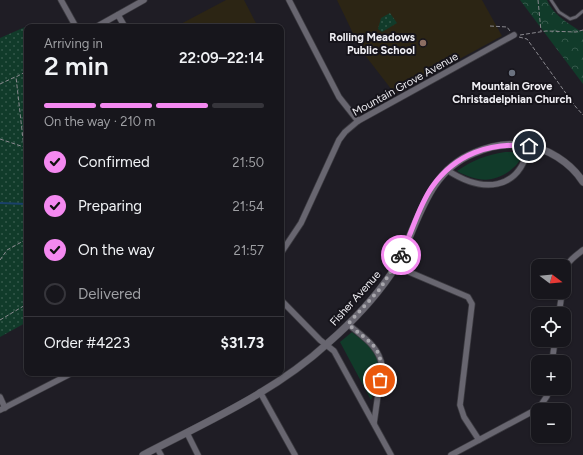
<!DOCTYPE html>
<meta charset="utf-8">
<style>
body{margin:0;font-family:Figtree,sans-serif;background:#242329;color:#f1f3f6;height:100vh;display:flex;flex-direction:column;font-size:15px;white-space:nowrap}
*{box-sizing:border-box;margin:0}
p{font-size:13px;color:#9e9fa3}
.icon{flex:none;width:22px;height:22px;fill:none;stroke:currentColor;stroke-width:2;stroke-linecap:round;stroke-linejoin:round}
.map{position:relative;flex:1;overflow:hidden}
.side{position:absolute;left:24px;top:24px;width:260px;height:352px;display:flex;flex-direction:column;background:#17161c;border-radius:8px;box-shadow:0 1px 3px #0004,0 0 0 1px #36353b}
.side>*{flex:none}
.needle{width:26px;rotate:106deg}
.fabs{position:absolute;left:531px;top:259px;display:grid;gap:8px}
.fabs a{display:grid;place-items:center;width:40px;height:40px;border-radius:8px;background:#17161c;box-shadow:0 1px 3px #0004,0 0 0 1px #36353b;font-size:20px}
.pin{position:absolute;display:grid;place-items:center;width:34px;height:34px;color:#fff;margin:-17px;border:2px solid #fff;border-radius:50%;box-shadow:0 1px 4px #0007}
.courier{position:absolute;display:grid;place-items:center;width:40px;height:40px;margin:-20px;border:3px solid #f489f0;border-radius:50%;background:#fff;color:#222;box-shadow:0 1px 5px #0007}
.summary em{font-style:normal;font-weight:600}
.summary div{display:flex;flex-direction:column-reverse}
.summary{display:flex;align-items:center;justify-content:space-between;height:68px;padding:0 20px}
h1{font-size:26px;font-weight:600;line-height:30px}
.bar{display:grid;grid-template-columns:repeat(4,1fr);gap:6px 4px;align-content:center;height:48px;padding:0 20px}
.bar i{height:5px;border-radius:3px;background:#36353b}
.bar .active{background:#f489f0}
.bar p{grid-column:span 4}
.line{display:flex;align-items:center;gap:10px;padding:0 20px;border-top:1px solid #36353b}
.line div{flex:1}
ol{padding:0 20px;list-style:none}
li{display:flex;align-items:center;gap:12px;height:44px}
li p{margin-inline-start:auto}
li .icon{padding:4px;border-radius:50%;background:#f489f0;color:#111;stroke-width:4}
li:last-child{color:#9e9fa3}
li i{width:22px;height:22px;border:2px solid #36353b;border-radius:50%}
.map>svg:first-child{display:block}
.education{fill:#2c2514}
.grass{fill:#113b2a}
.forest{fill:url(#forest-crowns)}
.park{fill:url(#park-dots)}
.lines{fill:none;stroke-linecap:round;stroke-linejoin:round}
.stream{stroke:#1a416a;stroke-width:2}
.service-casing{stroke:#3c3b41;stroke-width:4}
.minor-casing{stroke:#3c3b41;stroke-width:7}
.tertiary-casing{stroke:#3c3b41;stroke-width:8}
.path{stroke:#8a898f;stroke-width:1;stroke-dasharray:4 2;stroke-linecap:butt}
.service{stroke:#686670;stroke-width:2.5}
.minor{stroke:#686670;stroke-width:5.5}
.tertiary{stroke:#686670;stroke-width:7}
.done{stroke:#a7a6ac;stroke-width:4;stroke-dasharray:0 7.2}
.route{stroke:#f489f0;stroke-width:5}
.education-dot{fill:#8d6e63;stroke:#16141b;stroke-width:1.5}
.worship-dot{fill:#6b7280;stroke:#16141b;stroke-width:1.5}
.labels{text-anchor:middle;stroke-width:4;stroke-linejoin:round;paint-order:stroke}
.poi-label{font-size:11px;font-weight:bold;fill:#f0eff4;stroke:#16141b;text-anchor:end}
.street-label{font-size:11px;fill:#f0eff4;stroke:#16141b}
</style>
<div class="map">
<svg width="583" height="455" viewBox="0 0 583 455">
<defs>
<pattern id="forest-crowns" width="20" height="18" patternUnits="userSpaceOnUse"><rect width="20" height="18" fill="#113b2a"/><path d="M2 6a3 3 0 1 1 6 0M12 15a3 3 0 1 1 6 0" fill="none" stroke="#34584a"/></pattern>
<pattern id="park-dots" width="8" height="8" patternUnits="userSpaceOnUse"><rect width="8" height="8" fill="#113b2a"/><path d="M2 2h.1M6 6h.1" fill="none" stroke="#34584a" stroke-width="1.8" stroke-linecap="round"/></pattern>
</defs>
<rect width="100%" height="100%" fill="#1f1d25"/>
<g class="education">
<path d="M226,0H244L258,27H175Z"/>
<path d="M337,0H482L502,36L395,94L361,50Z"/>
</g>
<g class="grass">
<path d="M505,152H523C522,158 518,164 513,168C496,184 476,182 457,171C473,160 486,155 505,152Z"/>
<path d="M352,332C359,338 370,344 376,352C382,360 375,391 371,400L340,342Z"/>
</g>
<path class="forest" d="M520,0H547C553,15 567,22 580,31H583V84Z"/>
<g class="park">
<path d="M390,13L397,23L382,32L378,29L381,18Z"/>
<path d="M25,27L27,30V322L0,337V38Z"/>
</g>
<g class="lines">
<path class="stream" d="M0,203L27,204"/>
<defs>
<path id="service" d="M551,0L559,12L570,19L576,17L583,11"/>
<g id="minor">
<path d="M61,0L76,27"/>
<path d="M289,0L339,97L358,121"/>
<path d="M118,15L125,27"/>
<path d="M96,27L144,0"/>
<path d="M447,170C482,193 519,192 529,146"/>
<path d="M281,253L301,223L339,140L345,132L358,121L514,35"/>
<path d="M395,266L468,297L472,304L460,405L464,417L479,440"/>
<path d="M564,274C566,262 574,257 583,250"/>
<path d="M281,300L320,340L334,351L391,455"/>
<path d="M559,314L562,292"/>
<path d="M348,324C363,337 379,346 382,366L374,423"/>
<path d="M552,362L555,340"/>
<path d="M260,392L295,455"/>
<path d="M0,397L5,408"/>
<path d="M0,410L72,373"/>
<path d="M187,433L198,455"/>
<path d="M157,448L161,455"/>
<path d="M451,455L539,408L547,396L549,388"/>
</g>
<path id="tertiary" d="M143,455C206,422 275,392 328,343C351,323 374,299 391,274C418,232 422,174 474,153C490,146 506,143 523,145C547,147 571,163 583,182"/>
</defs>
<use href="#service" class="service-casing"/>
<use href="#minor" class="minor-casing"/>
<use href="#tertiary" class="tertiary-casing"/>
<g class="path">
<path d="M538,0L541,31"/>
<path d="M490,26L507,27L510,31"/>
<path d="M520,35L546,31L576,32L583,30"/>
<path d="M519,37L527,39L575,106L583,115"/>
<path d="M0,84L15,77"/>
<path d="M0,139L27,148"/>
<path d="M24,148L16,77L27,71"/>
<path d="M0,260L7,250L27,239"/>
<path d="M0,320L27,304"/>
</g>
<use href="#service" class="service"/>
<use href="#minor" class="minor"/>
<use href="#tertiary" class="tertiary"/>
</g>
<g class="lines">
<path class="done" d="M380,380C385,347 371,344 348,324L380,289L401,255"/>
<path class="route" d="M401,255C412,233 418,207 432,187C455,154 490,142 529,146"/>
</g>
<circle class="education-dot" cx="423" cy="43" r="4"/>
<circle class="worship-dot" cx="512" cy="73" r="4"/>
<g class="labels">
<g class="poi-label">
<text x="415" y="41">Rolling Meadows<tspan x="415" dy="13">Public School</tspan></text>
<text x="512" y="90" text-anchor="middle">Mountain Grove<tspan x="512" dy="13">Christadelphian Church</tspan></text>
</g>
<g class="street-label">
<text transform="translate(405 84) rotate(-29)" y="4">Mountain Grove Avenue</text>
<text transform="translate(355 298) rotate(-48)" y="4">Fisher Avenue</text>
</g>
</g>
</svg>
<div class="fabs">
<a><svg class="needle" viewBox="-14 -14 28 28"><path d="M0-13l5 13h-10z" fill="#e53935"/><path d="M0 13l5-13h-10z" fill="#9e9fa3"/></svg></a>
<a><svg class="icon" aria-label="locate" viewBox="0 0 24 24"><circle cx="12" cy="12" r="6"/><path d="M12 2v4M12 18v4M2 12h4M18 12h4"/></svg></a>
<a>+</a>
<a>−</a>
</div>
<div class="pin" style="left:380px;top:380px;background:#ea580c"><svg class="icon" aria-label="bag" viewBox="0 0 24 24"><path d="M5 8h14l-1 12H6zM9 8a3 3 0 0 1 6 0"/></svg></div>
<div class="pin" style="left:529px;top:146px;background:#1f2937"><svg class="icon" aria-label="home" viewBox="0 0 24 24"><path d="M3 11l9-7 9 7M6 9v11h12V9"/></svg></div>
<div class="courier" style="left:401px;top:255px"><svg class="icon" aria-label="bike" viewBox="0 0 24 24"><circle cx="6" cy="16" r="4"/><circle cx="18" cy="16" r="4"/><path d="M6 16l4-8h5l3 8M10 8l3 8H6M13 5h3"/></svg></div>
<section class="side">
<div class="summary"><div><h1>2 min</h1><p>Arriving in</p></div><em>22:09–22:14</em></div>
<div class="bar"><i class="active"></i><i class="active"></i><i class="active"></i><i></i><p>On the way · 210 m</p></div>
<ol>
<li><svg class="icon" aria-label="check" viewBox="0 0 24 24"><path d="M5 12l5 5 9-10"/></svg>Confirmed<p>21:50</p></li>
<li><svg class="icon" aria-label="check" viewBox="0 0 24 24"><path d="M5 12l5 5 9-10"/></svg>Preparing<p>21:54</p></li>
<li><svg class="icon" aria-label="check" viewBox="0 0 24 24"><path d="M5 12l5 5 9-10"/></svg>On the way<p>21:57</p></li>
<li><i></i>Delivered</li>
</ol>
<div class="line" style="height:52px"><div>Order #4223</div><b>$31.73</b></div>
</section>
</div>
